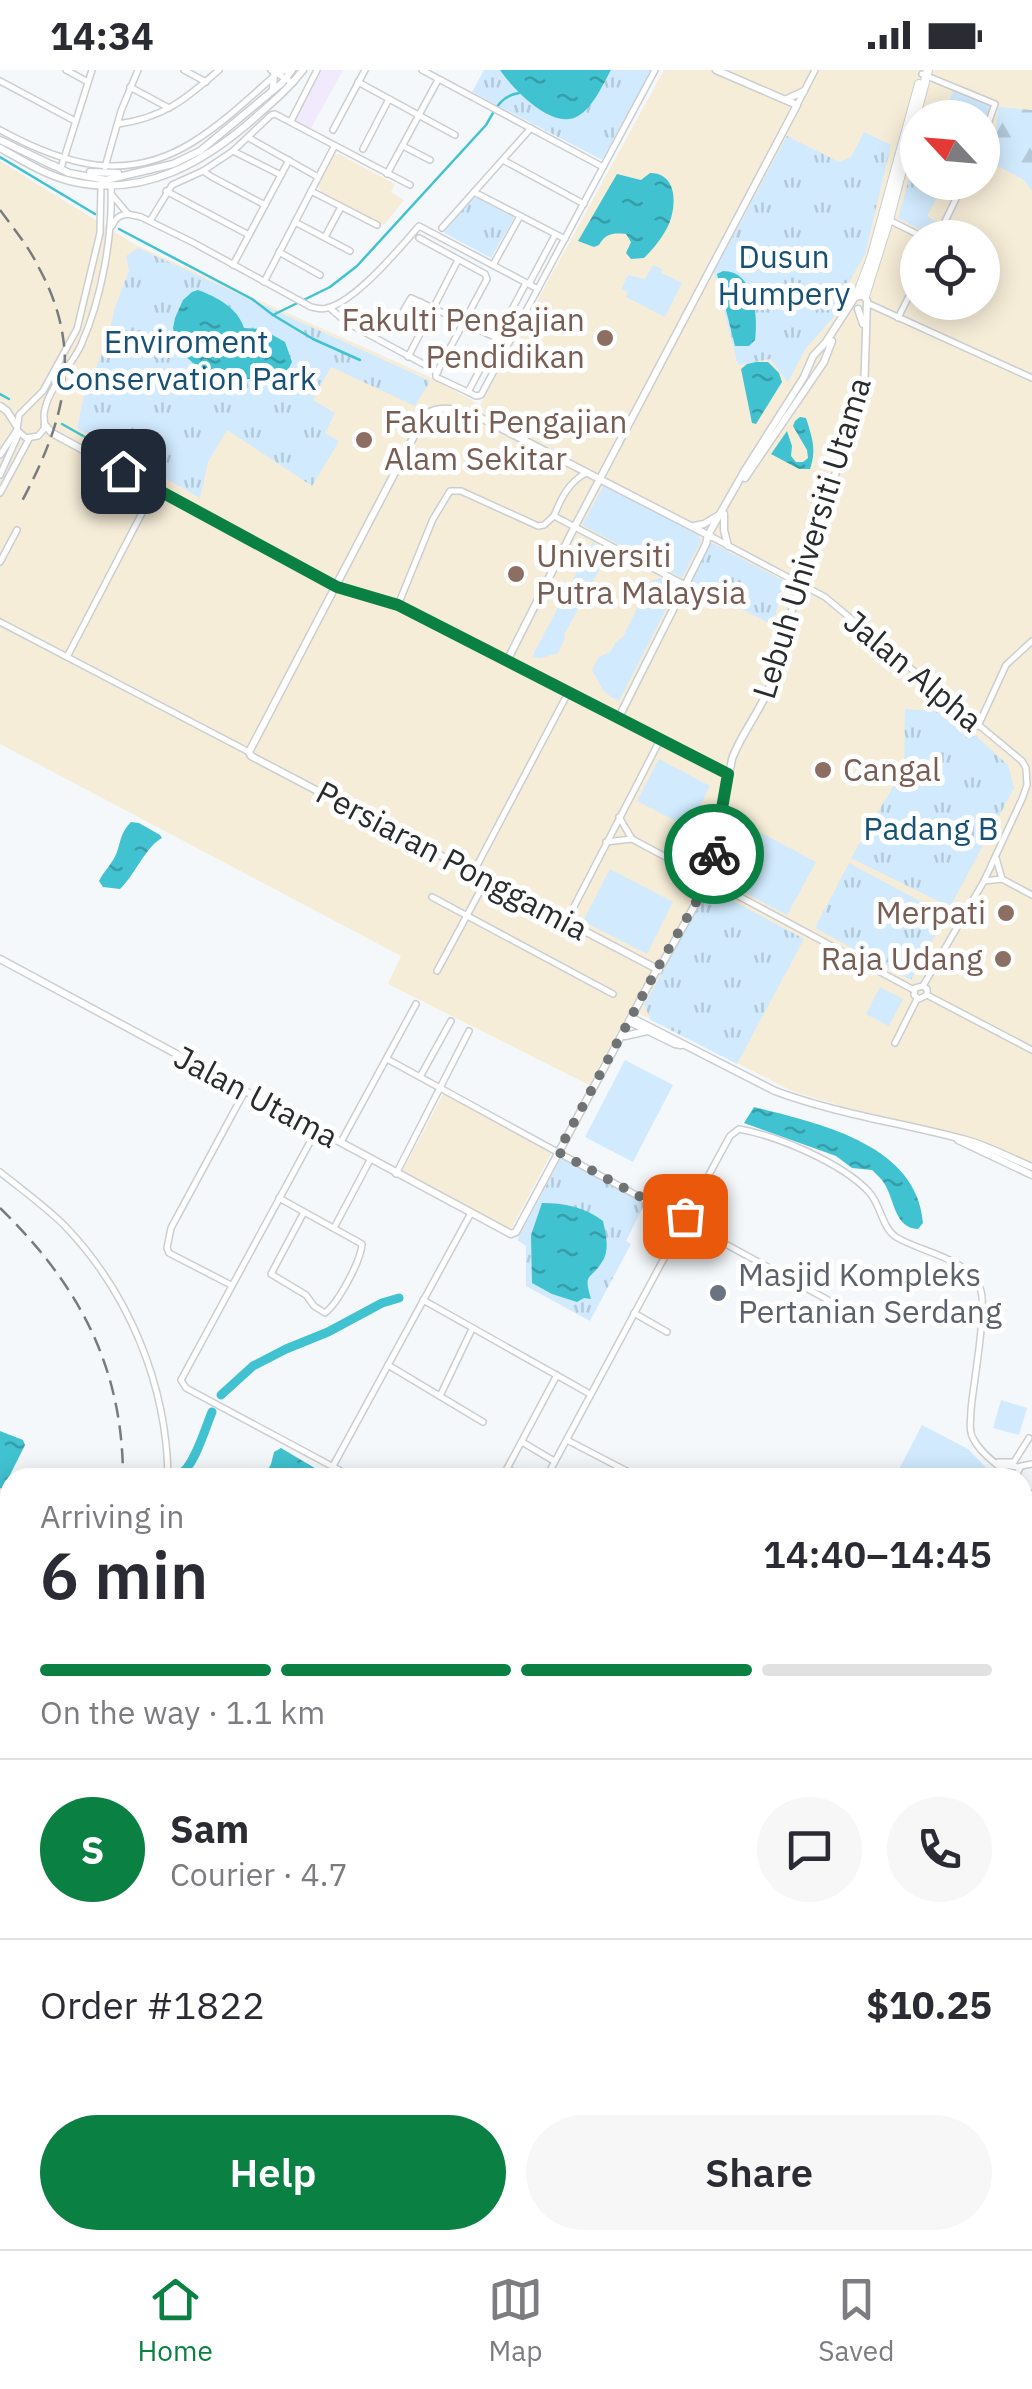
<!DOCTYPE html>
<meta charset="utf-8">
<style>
body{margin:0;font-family:"IBM Plex Sans",sans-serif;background:#f7f7f7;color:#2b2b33;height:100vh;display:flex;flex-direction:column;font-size:38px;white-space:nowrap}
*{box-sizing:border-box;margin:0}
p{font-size:32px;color:#7c7c81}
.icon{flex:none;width:55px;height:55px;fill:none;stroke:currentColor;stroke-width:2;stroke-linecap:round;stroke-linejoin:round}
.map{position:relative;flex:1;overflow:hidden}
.drawer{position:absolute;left:0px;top:1398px;width:1032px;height:782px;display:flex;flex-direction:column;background:#fff;border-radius:30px 30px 0 0;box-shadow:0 5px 25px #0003}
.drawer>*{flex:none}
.needle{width:65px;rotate:296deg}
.controls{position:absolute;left:900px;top:30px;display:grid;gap:20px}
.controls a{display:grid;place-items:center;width:100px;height:100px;border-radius:50%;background:#fff;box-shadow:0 5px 25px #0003;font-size:50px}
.pin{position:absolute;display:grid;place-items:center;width:85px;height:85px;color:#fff;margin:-42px;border-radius:20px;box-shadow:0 5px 15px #0006}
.courier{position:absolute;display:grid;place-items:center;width:100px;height:100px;margin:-50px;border:8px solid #0b8043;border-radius:50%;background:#fff;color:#222;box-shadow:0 2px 12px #0007}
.head em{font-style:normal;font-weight:600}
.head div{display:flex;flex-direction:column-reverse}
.head{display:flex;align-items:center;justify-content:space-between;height:170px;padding:0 40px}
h1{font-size:65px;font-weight:600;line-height:75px}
.bar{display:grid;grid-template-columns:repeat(4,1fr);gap:15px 10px;align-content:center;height:120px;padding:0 40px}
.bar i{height:12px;border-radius:8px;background:#e1e1e2}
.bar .on{background:#0b8043}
.bar p{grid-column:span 4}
.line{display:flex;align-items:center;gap:25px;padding:0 40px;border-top:2px solid #e1e1e2}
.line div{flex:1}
.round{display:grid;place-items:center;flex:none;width:105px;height:105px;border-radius:52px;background:#f7f7f7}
.primary-button{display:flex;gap:20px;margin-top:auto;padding:20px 40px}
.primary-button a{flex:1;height:115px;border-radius:60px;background:#0b8043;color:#fff;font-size:40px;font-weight:600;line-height:115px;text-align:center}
.primary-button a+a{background:#f7f7f7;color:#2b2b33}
.status{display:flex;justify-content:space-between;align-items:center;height:70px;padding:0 50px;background:#fff;direction:ltr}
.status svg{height:28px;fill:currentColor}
.dock{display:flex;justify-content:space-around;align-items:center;height:140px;border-top:2px solid #e1e1e2;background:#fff;font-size:28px;color:#7c7c81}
.dock a{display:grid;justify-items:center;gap:5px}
.dock .on{color:#0b8043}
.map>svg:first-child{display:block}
.commercial{fill:#f0eafc}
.education{fill:#f6edd8;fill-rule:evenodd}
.built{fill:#e2edf5}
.grass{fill:#d1eafd}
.forest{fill:url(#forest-firs)}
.park{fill:url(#park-tufts)}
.water{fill:url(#water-ripples)}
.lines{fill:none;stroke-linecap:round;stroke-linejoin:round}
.stream{stroke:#41c2d0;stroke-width:2.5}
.river{stroke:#41c2d0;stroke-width:9}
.minor-casing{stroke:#cbced1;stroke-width:8}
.tertiary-casing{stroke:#cbced1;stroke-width:9}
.secondary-casing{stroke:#cbced1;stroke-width:10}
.minor{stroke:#fff;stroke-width:5}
.tertiary{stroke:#fff;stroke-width:6}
.secondary{stroke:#fff;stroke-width:8}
.rail{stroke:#787b7d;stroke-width:2.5;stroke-dasharray:15 8;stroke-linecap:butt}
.done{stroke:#707374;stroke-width:10;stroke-dasharray:0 18}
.route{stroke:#0b8043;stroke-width:12}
.education-dot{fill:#8d6e63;stroke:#fff;stroke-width:4}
.worship-dot{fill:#6b7280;stroke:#fff;stroke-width:4}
.labels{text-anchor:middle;stroke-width:10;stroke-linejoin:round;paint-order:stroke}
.park-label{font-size:32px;fill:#175176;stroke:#fff}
.education-label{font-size:32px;fill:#785e54;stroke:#fff;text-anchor:end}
.street-label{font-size:32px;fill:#292b2c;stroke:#fff}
.worship-label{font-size:32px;fill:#5b616d;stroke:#fff;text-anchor:start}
</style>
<div class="status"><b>14:34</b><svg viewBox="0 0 49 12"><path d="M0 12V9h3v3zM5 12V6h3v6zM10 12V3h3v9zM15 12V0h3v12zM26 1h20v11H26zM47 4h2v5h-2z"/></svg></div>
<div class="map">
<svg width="1032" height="2179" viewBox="0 0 1032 2179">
<defs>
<pattern id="forest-firs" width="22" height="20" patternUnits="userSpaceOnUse" patternTransform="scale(2.5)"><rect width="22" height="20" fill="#d1eafd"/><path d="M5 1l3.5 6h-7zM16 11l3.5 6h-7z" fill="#b3c9d9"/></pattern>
<pattern id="park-tufts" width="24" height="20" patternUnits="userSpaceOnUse" patternTransform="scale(2.5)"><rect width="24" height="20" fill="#d1eafd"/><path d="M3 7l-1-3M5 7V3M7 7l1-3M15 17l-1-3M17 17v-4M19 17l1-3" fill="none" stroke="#b3c9d9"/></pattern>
<pattern id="water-ripples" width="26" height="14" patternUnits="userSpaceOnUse" patternTransform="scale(2.5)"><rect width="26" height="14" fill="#41c2d0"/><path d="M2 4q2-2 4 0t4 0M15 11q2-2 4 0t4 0" fill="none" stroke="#369ea9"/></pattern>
</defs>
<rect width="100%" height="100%" fill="#f4f8fb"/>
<path class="commercial" d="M319,0H343L310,60L293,51Z"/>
<g class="education">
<path d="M664,0H1032V1093L972,1069L868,1044L792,1021L630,939L589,1015L388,914L401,886L0,674V91L136,175L430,307L480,335ZM918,48H982V112H918ZM918,168H982V232H918Z"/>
<path d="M339,84L395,114L391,122L404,130L384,155L322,123L318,116L334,85Z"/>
<path d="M443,1024L552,1082L511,1159L402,1102Z"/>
</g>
<path class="built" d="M734,2170H853L846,2179H742Z"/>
<g class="grass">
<path d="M653,195L662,199L661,203L682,213L665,247L626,227L628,222L621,219L628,205L645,209Z"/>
<path d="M604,415L698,465L701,471L682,508L582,455Z"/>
<path d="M593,471L604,491L564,565L565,568L558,583L541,588L532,587Z"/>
<path d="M660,508L667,509L678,516L619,631C600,622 602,616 592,600L599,587L610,582L616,572L623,567L650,512Z"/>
<path d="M659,689L710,716L689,758L637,731Z"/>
<path d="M750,757L816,792L787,845L721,810Z"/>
<path d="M610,799L673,832L647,884L583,851Z"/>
<path d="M880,917L903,929L889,956L866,944Z"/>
<path d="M625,990L673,1015L633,1092L585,1067Z"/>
<path d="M1001,1330L1027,1338L1019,1365L993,1358Z"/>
<path d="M922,1355L968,1379L995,1407H895Z"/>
</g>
<g class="forest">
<path d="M998,37L1032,40V121L1024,110L983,88L989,67L996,62Z"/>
<path d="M0,1822L10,1828V1919H0Z"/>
<path d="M16,2170H611L623,2179H16Z"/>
</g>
<g class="park">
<path d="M484,0H651L602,90L472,22Z"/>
<path d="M953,21L990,36L983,61L982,48L943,47Z"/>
<path d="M864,62L891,75L865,184L847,216L848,231L806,278L788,312L770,289L738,295L714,202L787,66L839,92L851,87Z"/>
<path d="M917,81L918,112L945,113L927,146L938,153L931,165L898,148Z"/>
<path d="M473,126L513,144L514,148L491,188L444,163Z"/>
<path d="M138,178L430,311L415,336L331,297L313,330L335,343L325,363L339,371L312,416L227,360L208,392L200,428L77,358L84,325L107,272L115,237L129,201L126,186Z"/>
<path d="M710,472L784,511L773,555L689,513Z"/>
<path d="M905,639L934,641L959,651L1008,695L1014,718L950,837L851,788L904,698Z"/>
<path d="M849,793L946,845L911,910L815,858Z"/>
<path d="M709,818L804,869L737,994L651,950L644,935Z"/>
<path d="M562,1086L646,1131L626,1171L631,1174L590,1251L526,1216V1176L517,1170Z"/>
</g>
<g class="water">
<path d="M500,0H611C603,14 593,38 578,46C553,61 513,19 500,0Z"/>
<path d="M650,103C677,103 677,134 669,154C663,167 654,178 644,188L631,189L626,183L631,172L626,164C613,163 606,163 599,175L594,177L578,171L617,104L641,110Z"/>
<path d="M723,201C755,201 758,246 755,270L749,276H735L717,204Z"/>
<path d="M198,220C217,227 238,238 244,258L262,259L285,272L292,292L287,302L281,306L238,310L226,307L193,293L183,284L176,272L173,258L175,248L183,230L192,222Z"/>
<path d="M756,292H768L779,303L782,312L756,354L752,353L741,299L747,294Z"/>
<path d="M800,347L806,348C812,367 817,380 810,399H799L771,384L787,361L792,376L791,386L796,392H803L808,388L807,380L793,356L795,351Z"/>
<path d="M131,752L139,753L160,765L162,768C146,776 135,805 120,819L103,817L99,811C104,801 113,793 117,782C121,770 121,762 131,752Z"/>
<path d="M754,1037C816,1053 917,1073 923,1153L918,1159C894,1158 895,1130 884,1113C881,1108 876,1104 872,1100L852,1098L836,1086L744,1053Z"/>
<path d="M542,1133C564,1133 585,1137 603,1151C606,1164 610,1181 602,1192C590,1211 583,1202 591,1229L584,1228L577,1232L552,1224L532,1213L531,1165Z"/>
<path d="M0,1361L23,1370L25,1375L3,1419L0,1418Z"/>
<path d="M281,1378L318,1400L315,1407H264L271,1394L274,1382Z"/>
</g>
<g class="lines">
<g class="stream">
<path d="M0,87L95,144"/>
<path d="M119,159L252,229L273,245L313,269L360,290"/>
<path d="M273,245L330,217L357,196L486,55C495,40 500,26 519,23"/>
<path d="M0,324L9,329"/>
<path d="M62,354L154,406"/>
</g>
<g class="river">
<path d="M221,1325L253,1296L286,1279L328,1262L382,1233L399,1228"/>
<path d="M156,1404C163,1405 175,1407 181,1403C194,1397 206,1356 212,1342"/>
</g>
<defs>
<g id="minor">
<path d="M66,0L88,12"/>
<path d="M184,0L206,12"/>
<path d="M271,0L293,13"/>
<path d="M422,0L603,97"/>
<path d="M922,4L995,34L982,71"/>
<path d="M0,11L75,51"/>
<path d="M358,12L455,65"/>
<path d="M130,17L169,38"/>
<path d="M797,35L815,0"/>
<path d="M291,51L317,0"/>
<path d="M118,54C163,48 186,29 219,0"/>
<path d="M0,60C64,95 126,114 193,72C222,54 247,30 272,8"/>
<path d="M333,60L365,0"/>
<path d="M249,68L318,107"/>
<path d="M403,76L430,90"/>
<path d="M363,79L389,29"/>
<path d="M233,81L281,105"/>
<path d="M503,90L584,134"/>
<path d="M105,97L121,41L138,0"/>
<path d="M61,98L92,0"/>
<path d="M203,101L212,107L265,135"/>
<path d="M387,104L438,10"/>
<path d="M101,114L100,163L77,259L43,321L19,345L17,360L26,368L38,366L44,359C45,354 44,349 44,344C47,319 71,297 81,275C102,228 113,165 111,115"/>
<path d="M166,121L249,165"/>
<path d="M311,121L377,155"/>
<path d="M474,122L565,169"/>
<path d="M112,125L128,144L141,147L192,172L311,237C317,238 321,240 327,238C355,232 400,178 419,156L538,219"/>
<path d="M889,150L925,168"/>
<path d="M150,151L172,115L203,101L233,81L271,45L275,44L410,115"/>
<path d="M295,152L350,181"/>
<path d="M112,156C116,148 119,145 128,144"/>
<path d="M442,158L531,58"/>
<path d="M325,167L341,137"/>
<path d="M419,168L485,204L487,209L436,304V307L468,322L526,213"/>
<path d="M937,168L964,112"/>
<path d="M279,182L320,205"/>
<path d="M233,195L289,90"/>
<path d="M493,195L520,146"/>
<path d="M264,212L334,77"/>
<path d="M529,214L555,165"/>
<path d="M867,233L1032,308"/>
<path d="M330,238L346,252L438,302"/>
<path d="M401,245L411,228L465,253"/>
<path d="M898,248L918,208"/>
<path d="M412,251L421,232"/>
<path d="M475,258L497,268"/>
<path d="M408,287L457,192"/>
<path d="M468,322L476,326L481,325L655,0"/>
<path d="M0,385L17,360"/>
<path d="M0,405L19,363"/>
<path d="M0,423L29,369"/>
<path d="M554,446C561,428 569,412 586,403"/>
<path d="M712,467L825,527L1022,691L1026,698L1027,715L1022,729L984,811L923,916L915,918L914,925L919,929L927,925V919L923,916"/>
<path d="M0,492L17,460"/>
<path d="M398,535L433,449L450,421H461L538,456L544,455L554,446L685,515"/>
<path d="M0,552L249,682"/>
<path d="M67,587L155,418"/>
<path d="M978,656L1006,595L1032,571"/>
<path d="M619,747L632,769"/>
<path d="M606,772L632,769L914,920"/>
<path d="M996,788L1002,809"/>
<path d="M473,803L568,623"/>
<path d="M984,811L1002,809L1032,825"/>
<path d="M432,827L613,924"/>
<path d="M566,852L660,670"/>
<path d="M437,901L486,810"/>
<path d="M927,925L1032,980"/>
<path d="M895,973L917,929"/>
<path d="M387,989L828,1230"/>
<path d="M421,1005L451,951"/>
<path d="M316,1061L181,1310L186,1318L354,1408"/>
<path d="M341,1072L416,934"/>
<path d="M0,1102C21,1119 45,1136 65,1156C129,1223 167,1315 168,1408"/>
<path d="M396,1104L469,961"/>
<path d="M279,1128L362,1174C361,1191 338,1233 325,1243L314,1236L306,1225L271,1204L304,1142"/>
<path d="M334,1158L370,1090"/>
<path d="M231,1215L169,1183L167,1178L171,1158L245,1021"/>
<path d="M423,1230L590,1324"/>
<path d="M634,1243L667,1262"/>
<path d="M388,1295L483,1352"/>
<path d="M440,1326L472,1259"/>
<path d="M567,1370L640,1408"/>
<path d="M522,1372L554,1391"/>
<path d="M998,1392H1014L1029,1368"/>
<path d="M1002,1395L1019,1397"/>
<path d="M333,1396L471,1143"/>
<path d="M508,1399L523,1408"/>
<path d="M502,1408L557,1305"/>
<path d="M546,1408L719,1086L730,1066L739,1059C778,1066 842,1093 869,1122C881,1135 882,1158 896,1167C922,1183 967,1187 980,1218C988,1236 973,1315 971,1340C971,1350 968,1361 974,1370C982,1385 1000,1396 1012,1408"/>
<path d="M1015,1408L1021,1396L1032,1394"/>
<path d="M1022,1420L1032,1424"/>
<path d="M1022,1478L1032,1457"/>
<path d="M1022,1579L1032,1584"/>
<path d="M1022,1763L1032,1765"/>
<path d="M0,2013C10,2007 9,1997 10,1987"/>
<path d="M1022,2115L1032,2120"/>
</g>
<g id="tertiary">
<path d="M273,20L274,2L287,0"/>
<path d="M787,29L804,21"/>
<path d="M0,70L54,96"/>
<path d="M0,78C22,90 45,105 70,111C144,129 207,91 259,44C275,30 290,17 303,0"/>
<path d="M53,95L69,103L106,110L173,94L200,81L282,13L292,0"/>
<path d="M90,102L118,103"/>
<path d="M858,239L863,254"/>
<path d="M0,336L7,341L16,355"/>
<path d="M45,355L52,363L337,517L398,535L728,704"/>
<path d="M745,408L824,292L832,271"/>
<path d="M724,444V460L728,476"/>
<path d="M694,456L704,454L719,445"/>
<path d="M507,591L575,456L797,35L716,0"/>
<path d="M0,889L511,1164L516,1162L657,899L662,894L709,810L732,689C741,664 759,643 769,618L800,513L844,377L864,325L867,231L864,225L855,227L826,272L813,286L804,307L745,400L708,465L706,474L618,649"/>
<path d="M659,900L251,686L249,682L425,345C441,333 461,341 479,347L712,467"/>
<path d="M631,950L632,953L675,974L681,975"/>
<path d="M630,953L634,949L775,1021C837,1044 903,1053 966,1070C988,1076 1010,1088 1032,1097"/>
<path d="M625,966L647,961"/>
<path d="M958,1070L1032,1105"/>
</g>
<g id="secondary">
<path d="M857,225L871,188L919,14"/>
<path d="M865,226L889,150L928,0"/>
</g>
</defs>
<use href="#minor" class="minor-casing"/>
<use href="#tertiary" class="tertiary-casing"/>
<use href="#secondary" class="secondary-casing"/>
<use href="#minor" class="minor"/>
<use href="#tertiary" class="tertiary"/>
<use href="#secondary" class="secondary"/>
<g class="rail">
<path d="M0,140C14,159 29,177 39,198C85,283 64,352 21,433"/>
<path d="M0,1138C78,1214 123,1296 123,1408"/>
</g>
</g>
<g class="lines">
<path class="done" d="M685,1146L683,1150L558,1082L657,899L709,810L714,784"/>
<path class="route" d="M123,401L337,517L398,535L728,704L714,784"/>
</g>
<g class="education-dot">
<circle cx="605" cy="268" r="10"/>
<circle cx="364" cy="370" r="10"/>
<circle cx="516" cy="504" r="10"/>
<circle cx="823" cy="700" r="10"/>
<circle cx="1006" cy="843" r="10"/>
<circle cx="1003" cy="889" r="10"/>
</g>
<circle class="worship-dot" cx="718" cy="1223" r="10"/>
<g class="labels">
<g class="park-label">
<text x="784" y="198">Dusun<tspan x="784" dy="37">Humpery</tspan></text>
<text x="186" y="283">Enviroment<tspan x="186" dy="37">Conservation Park</tspan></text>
<text x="931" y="770">Padang B</text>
</g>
<g class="education-label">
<text x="585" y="261">Fakulti Pengajian<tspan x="585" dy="37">Pendidikan</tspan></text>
<text x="384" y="363" text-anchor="start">Fakulti Pengajian<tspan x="384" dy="37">Alam Sekitar</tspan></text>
<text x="536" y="497" text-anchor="start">Universiti<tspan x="536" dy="37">Putra Malaysia</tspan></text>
<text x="843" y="711" text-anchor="start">Cangal</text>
<text x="986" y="854">Merpati</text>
<text x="983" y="900">Raja Udang</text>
</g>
<g class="street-label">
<text transform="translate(812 468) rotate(-73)" y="11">Lebuh Universiti Utama</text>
<text transform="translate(913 601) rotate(40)" y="11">Jalan Alpha</text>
<text transform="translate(452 791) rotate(28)" y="11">Persiaran Ponggamia</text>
<text transform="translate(256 1027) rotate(28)" y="11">Jalan Utama</text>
</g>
<g class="worship-label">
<text x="738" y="1216">Masjid Kompleks<tspan x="738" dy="37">Pertanian Serdang</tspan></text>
</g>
</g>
</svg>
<div class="controls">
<a><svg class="needle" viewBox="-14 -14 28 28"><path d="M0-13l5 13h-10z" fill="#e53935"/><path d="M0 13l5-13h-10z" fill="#7c7c81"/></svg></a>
<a><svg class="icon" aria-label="locate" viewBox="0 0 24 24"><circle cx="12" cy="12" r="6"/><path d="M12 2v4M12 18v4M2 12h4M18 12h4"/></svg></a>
</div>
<div class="pin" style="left:685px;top:1146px;background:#ea580c"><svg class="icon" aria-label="bag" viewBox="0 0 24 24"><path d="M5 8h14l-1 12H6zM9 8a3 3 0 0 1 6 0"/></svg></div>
<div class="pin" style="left:123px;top:401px;background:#1f2937"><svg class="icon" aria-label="home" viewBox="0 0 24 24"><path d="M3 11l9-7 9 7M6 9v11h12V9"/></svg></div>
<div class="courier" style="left:714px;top:784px"><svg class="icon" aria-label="bike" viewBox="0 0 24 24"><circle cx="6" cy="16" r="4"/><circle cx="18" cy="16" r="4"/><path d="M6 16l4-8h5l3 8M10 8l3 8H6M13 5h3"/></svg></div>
<section class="drawer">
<div class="head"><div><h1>6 min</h1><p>Arriving in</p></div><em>14:40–14:45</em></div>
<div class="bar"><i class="on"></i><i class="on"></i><i class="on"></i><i></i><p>On the way · 1.1 km</p></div>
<div class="line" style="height:180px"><b class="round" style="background:#0b8043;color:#fff">S</b><div><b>Sam</b><p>Courier · 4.7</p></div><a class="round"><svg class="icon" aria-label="chat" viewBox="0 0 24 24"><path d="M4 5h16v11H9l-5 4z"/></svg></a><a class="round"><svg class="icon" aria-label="phone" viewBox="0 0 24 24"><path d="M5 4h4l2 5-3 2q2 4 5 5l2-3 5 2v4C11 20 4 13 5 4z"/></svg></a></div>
<div class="line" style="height:130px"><div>Order #1822</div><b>$10.25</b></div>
<div class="primary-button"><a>Help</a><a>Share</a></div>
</section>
</div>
<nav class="dock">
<a class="on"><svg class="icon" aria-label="home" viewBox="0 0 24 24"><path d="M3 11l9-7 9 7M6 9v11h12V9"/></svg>Home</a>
<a><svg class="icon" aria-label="map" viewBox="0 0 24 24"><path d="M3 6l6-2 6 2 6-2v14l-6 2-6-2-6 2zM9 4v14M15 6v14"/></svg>Map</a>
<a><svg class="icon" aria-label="saved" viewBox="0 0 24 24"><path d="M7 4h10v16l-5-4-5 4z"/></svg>Saved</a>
</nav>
